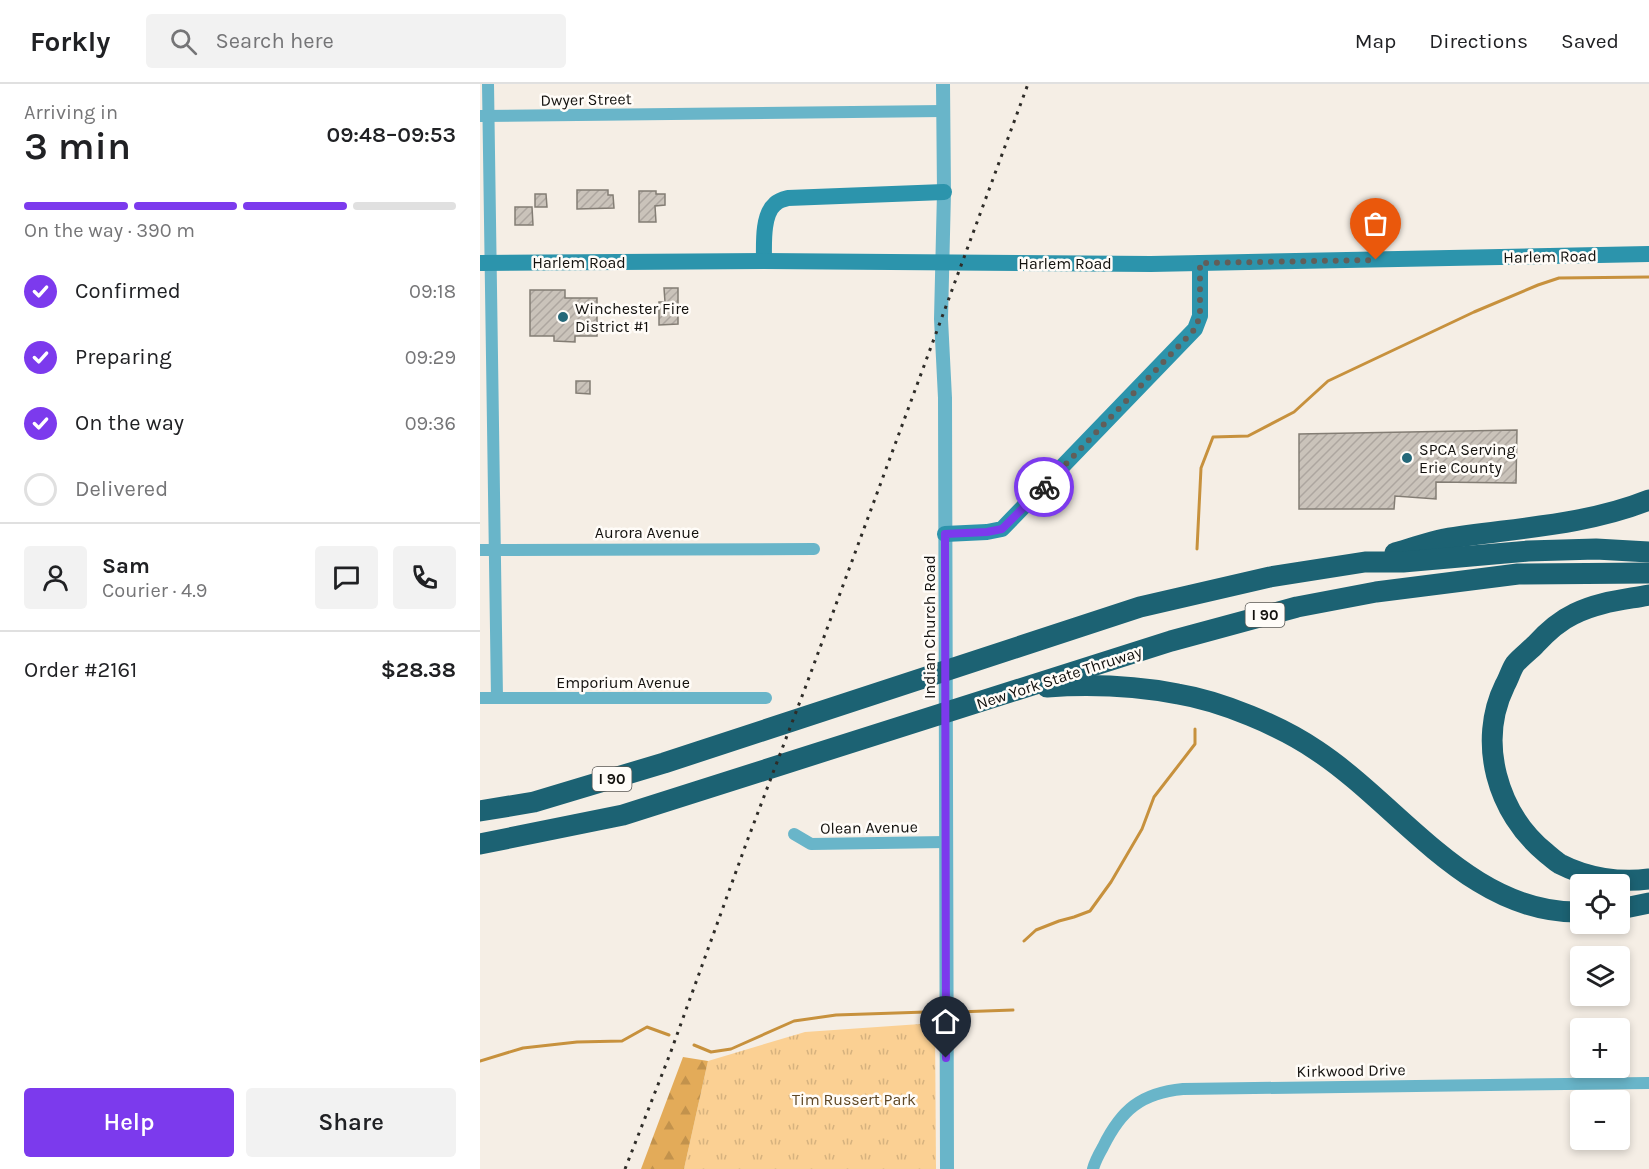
<!DOCTYPE html>
<meta charset="utf-8">
<style>
body{margin:0;font-family:Karla,sans-serif;background:#f2f2f2;color:#202124;height:100vh;display:flex;flex-direction:column;font-size:22px;white-space:nowrap}
*{box-sizing:border-box;margin:0}
p{font-size:20px;color:#757577}
.icon{flex:none;width:33px;height:33px;fill:none;stroke:currentColor;stroke-width:2;stroke-linecap:round;stroke-linejoin:round}
.map{position:relative;flex:1;overflow:hidden}
.sheet{display:flex;flex-direction:column;background:#fff;width:480px}
.sheet>*{flex:none}
.fabs{position:absolute;left:1090px;top:790px;display:grid;gap:12px}
.fabs a{display:grid;place-items:center;width:60px;height:60px;border-radius:6px;background:#fff;box-shadow:0 3px 9px #0003;font-size:30px}
.pin{position:absolute;display:grid;place-items:center;width:51px;height:51px;color:#fff;margin:-62px -26px;border-radius:50% 50% 50% 0;rotate:-45deg;box-shadow:0 0 6px #0007}
.pin .icon{rotate:45deg}
.courier{position:absolute;display:grid;place-items:center;width:60px;height:60px;margin:-30px;border:4px solid #7c3aed;border-radius:50%;background:#fff;color:#222;box-shadow:0 2px 8px #0007}
.overview em{font-style:normal;font-weight:600}
.overview div{display:flex;flex-direction:column-reverse}
.overview{display:flex;align-items:center;justify-content:space-between;height:102px;padding:0 24px}
h1{font-size:39px;font-weight:600;line-height:45px}
.bar{display:grid;grid-template-columns:repeat(4,1fr);gap:9px 6px;align-content:center;height:72px;padding:0 24px}
.bar i{height:8px;border-radius:4px;background:#e0e0e0}
.bar .current{background:#7c3aed}
.bar p{grid-column:span 4}
.line{display:flex;align-items:center;gap:15px;padding:0 24px;border-top:2px solid #e0e0e0}
.line div{flex:1}
.round{display:grid;place-items:center;flex:none;width:63px;height:63px;border-radius:6px;background:#f2f2f2}
ol{padding:0 24px;list-style:none}
li{display:flex;align-items:center;gap:18px;height:66px}
li p{margin-inline-start:auto}
li .icon{padding:6px;border-radius:50%;background:#7c3aed;color:#fff;stroke-width:4}
li:last-child{color:#757577}
li i{width:33px;height:33px;border:3px solid #e0e0e0;border-radius:50%}
.button{display:flex;gap:12px;margin-top:auto;padding:12px 24px}
.button a{flex:1;height:69px;border-radius:6px;background:#7c3aed;color:#fff;font-size:24px;font-weight:600;line-height:69px;text-align:center}
.button a+a{background:#f2f2f2;color:#202124}
header{display:flex;align-items:center;gap:36px;box-sizing:border-box;height:84px;padding:0 30px;background:#fff;border-bottom:2px solid #e0e0e0}
header strong{font-size:28px}
nav{display:flex;gap:33px;margin-inline-start:auto;font-size:21px}
.search{width:420px;height:54px;background:#f2f2f2;display:flex;align-items:center;gap:15px;box-sizing:border-box;padding:0 21px;border-radius:6px;color:#757577;font-size:22px}
main{display:flex;flex:1;min-height:0}
.map>svg:first-child{display:block}
.grass{fill:url(#grass-tufts)}
.forest{fill:url(#forest-firs)}
.lines{fill:none;stroke-linecap:round;stroke-linejoin:round}
.stream{stroke:#c7913d;stroke-width:3}
.building{fill:url(#building-hatch);stroke:#837d74;stroke-width:1.5}
.minor{stroke:#69b5c9;stroke-width:12}
.tertiary{stroke:#69b5c9;stroke-width:14}
.secondary{stroke:#2c94ac;stroke-width:16}
.motorway{stroke:#1c6273;stroke-width:21}
.rail{stroke:#2e2c28;stroke-width:3;stroke-dasharray:3 6;stroke-linecap:butt}
.done{stroke:#625e59;stroke-width:6;stroke-dasharray:0 10.8}
.route{stroke:#7c3aed;stroke-width:8}
.poi-dot{fill:#246879;stroke:#fffcf8;stroke-width:2}
.labels{text-anchor:middle;stroke-width:5;stroke-linejoin:round;paint-order:stroke}
.shield{fill:#fffcf8;stroke:#5a5854;stroke-width:1.5}
.shield-label{font-size:15px;font-weight:bold;fill:#13110e}
.street-label{font-size:16px;fill:#13110e;stroke:#fffcf8}
.poi-label{font-size:16px;fill:#13110e;stroke:#fffcf8;text-anchor:start}
.park-label{font-size:16px;fill:#5f4724;stroke:#fffcf8}
</style>
<header>
<strong>Forkly</strong>
<div class="search"><svg class="icon" aria-label="search" viewBox="0 0 24 24"><circle cx="10" cy="10" r="6"/><path d="M15 15l6 6"/></svg>Search here</div>
<nav><a>Map</a><a>Directions</a><a>Saved</a></nav>
</header>
<main>
<section class="sheet">
<div class="overview"><div><h1>3 min</h1><p>Arriving in</p></div><em>09:48–09:53</em></div>
<div class="bar"><i class="current"></i><i class="current"></i><i class="current"></i><i></i><p>On the way · 390 m</p></div>
<ol>
<li><svg class="icon" aria-label="check" viewBox="0 0 24 24"><path d="M5 12l5 5 9-10"/></svg>Confirmed<p>09:18</p></li>
<li><svg class="icon" aria-label="check" viewBox="0 0 24 24"><path d="M5 12l5 5 9-10"/></svg>Preparing<p>09:29</p></li>
<li><svg class="icon" aria-label="check" viewBox="0 0 24 24"><path d="M5 12l5 5 9-10"/></svg>On the way<p>09:36</p></li>
<li><i></i>Delivered</li>
</ol>
<div class="line" style="height:108px"><a class="round"><svg class="icon" aria-label="person" viewBox="0 0 24 24"><circle cx="12" cy="8" r="4"/><path d="M4 21q1-7 8-7t8 7"/></svg></a><div><b>Sam</b><p>Courier · 4.9</p></div><a class="round"><svg class="icon" aria-label="chat" viewBox="0 0 24 24"><path d="M4 5h16v11H9l-5 4z"/></svg></a><a class="round"><svg class="icon" aria-label="phone" viewBox="0 0 24 24"><path d="M5 4h4l2 5-3 2q2 4 5 5l2-3 5 2v4C11 20 4 13 5 4z"/></svg></a></div>
<div class="line" style="height:78px"><div>Order #2161</div><b>$28.38</b></div>
<div class="button"><a>Help</a><a>Share</a></div>
</section>
<div class="map">
<svg width="1169" height="1085" viewBox="0 0 1169 1085">
<defs>
<pattern id="grass-tufts" width="24" height="20" patternUnits="userSpaceOnUse" patternTransform="scale(1.5)"><rect width="24" height="20" fill="#fbd093"/><path d="M3 7l-1-3M5 7V3M7 7l1-3M15 17l-1-3M17 17v-4M19 17l1-3" fill="none" stroke="#d6b27e"/></pattern>
<pattern id="forest-firs" width="22" height="20" patternUnits="userSpaceOnUse" patternTransform="scale(1.5)"><rect width="22" height="20" fill="#e3ab59"/><path d="M5 1l3.5 6h-7zM16 11l3.5 6h-7z" fill="#c2924c"/></pattern>
<pattern id="building-hatch" width="6" height="6" patternUnits="userSpaceOnUse" patternTransform="scale(1.5)"><rect width="6" height="6" fill="#cac3ba"/><path d="M-1 1l2-2M0 6l6-6M5 7l2-2" fill="none" stroke="#ada69f"/></pattern>
</defs>
<rect width="100%" height="100%" fill="#f5eee5"/>
<path class="grass" d="M455,939L456,1085H204L228,977L325,948Z"/>
<path class="forest" d="M203,973L228,977L204,1085H161Z"/>
<g class="lines">
<g class="stream">
<path d="M717,465L721,384L733,353L768,352L814,328L848,297L994,228L1058,201L1079,194L1169,193"/>
<path d="M544,857L556,846L579,837L594,833L610,827L631,798L662,745L674,713L715,660V645"/>
<path d="M477,928L533,926"/>
<path d="M214,961L231,968L251,965L314,937L356,931L446,928"/>
<path d="M0,977L43,964L97,958L142,957L167,943L189,951"/>
</g>
</g>
<g class="building">
<path d="M97,106H128V111H133L134,124L97,125Z"/>
<path d="M159,107H176V110H185V121L175,122L176,138H159Z"/>
<path d="M55,110H66L67,123H55Z"/>
<path d="M35,123H52L53,141H35Z"/>
<path d="M184,204H198V240L179,241V218H185Z"/>
<path d="M50,206H85V214H117V252H95V258L74,257V252H50Z"/>
<path d="M96,297H110V310L96,309Z"/>
<path d="M1037,346L1036,399L956,398V415L915,412L914,425H819V350Z"/>
</g>
<g class="lines">
<g class="minor">
<path d="M8,0L17,614"/>
<path d="M0,32L463,27"/>
<path d="M0,466L334,465"/>
<path d="M0,614H286"/>
<path d="M314,750L331,760L466,758"/>
<path d="M613,1085C615,1077 619,1070 623,1063C641,1026 661,1009 703,1005L1169,999"/>
</g>
<path class="tertiary" d="M463,0L464,108L461,235L465,314L467,1085"/>
<g class="secondary">
<path d="M284,177C284,161 282,131 295,120C298,117 304,115 308,114L464,108"/>
<path d="M0,179L284,177L671,180L1169,170"/>
<path d="M465,450L507,448L522,445L715,245L720,232V179"/>
</g>
<g class="motorway">
<path d="M915,469C931,465 948,458 964,455C1032,444 1104,442 1169,416"/>
<path d="M1169,511C1143,516 1118,518 1094,530C1079,537 1066,549 1055,561C1049,567 1041,573 1035,580C1031,586 1029,594 1025,601C997,658 1017,729 1066,769C1071,773 1075,777 1080,780C1107,794 1140,799 1169,795"/>
<path d="M567,603C610,600 656,602 698,610C741,617 801,642 836,666C921,722 990,831 1101,828"/>
<path d="M0,727L54,718L184,679L660,523L790,493L885,478H923L1048,467L1116,465L1169,468"/>
<path d="M0,760L143,731L691,557L817,523L896,508L1038,490L1169,489"/>
<path d="M1140,825L1169,819"/>
</g>
<path class="rail" d="M145,1085L190,970L266,760L327,599L548,0"/>
</g>
<g class="lines">
<path class="done" d="M564,403L715,245L720,232V179L896,176"/>
<path class="route" d="M466,974L465,450L507,448L522,445L564,403"/>
</g>
<g class="poi-dot">
<circle cx="83" cy="233" r="6"/>
<circle cx="927" cy="374" r="6"/>
</g>
<g class="labels">
<g class="shield">
<rect x="765.5" y="519" width="39" height="24" rx="4.5"/>
<rect x="112.5" y="683" width="39" height="24" rx="4.5"/>
</g>
<g class="shield-label">
<text x="785" y="536">I 90</text>
<text x="132" y="700">I 90</text>
</g>
<g class="street-label">
<text transform="translate(106 15) rotate(-1)" y="6">Dwyer Street</text>
<text transform="translate(1070 172) rotate(-1)" y="6">Harlem Road</text>
<text x="99" y="184">Harlem Road</text>
<text x="585" y="185">Harlem Road</text>
<text x="167" y="454">Aurora Avenue</text>
<text transform="translate(449 543) rotate(-90)" y="6">Indian Church Road</text>
<text transform="translate(579 593) rotate(-18)" y="6">New York State Thruway</text>
<text x="143" y="604">Emporium Avenue</text>
<text transform="translate(389 743) rotate(-1)" y="6">Olean Avenue</text>
<text transform="translate(871 986) rotate(-1)" y="6">Kirkwood Drive</text>
</g>
<g class="poi-label">
<text x="95" y="230">Winchester Fire<tspan x="95" dy="18">District #1</tspan></text>
<text x="939" y="371">SPCA Serving<tspan x="939" dy="18">Erie County</tspan></text>
</g>
<g class="park-label">
<text x="374" y="1021">Tim Russert Park</text>
</g>
</g>
</svg>
<div class="fabs">
<a><svg class="icon" aria-label="locate" viewBox="0 0 24 24"><circle cx="12" cy="12" r="6"/><path d="M12 2v4M12 18v4M2 12h4M18 12h4"/></svg></a>
<a><svg class="icon" aria-label="layers" viewBox="0 0 24 24"><path d="M12 4l9 5-9 5-9-5zM3 14l9 5 9-5"/></svg></a>
<a>+</a>
<a>−</a>
</div>
<div class="pin" style="left:896px;top:176px;background:#ea580c"><svg class="icon" aria-label="bag" viewBox="0 0 24 24"><path d="M5 8h14l-1 12H6zM9 8a3 3 0 0 1 6 0"/></svg></div>
<div class="pin" style="left:466px;top:974px;background:#1f2937"><svg class="icon" aria-label="home" viewBox="0 0 24 24"><path d="M3 11l9-7 9 7M6 9v11h12V9"/></svg></div>
<div class="courier" style="left:564px;top:403px"><svg class="icon" aria-label="bike" viewBox="0 0 24 24"><circle cx="6" cy="16" r="4"/><circle cx="18" cy="16" r="4"/><path d="M6 16l4-8h5l3 8M10 8l3 8H6M13 5h3"/></svg></div>
</div>
</main>
